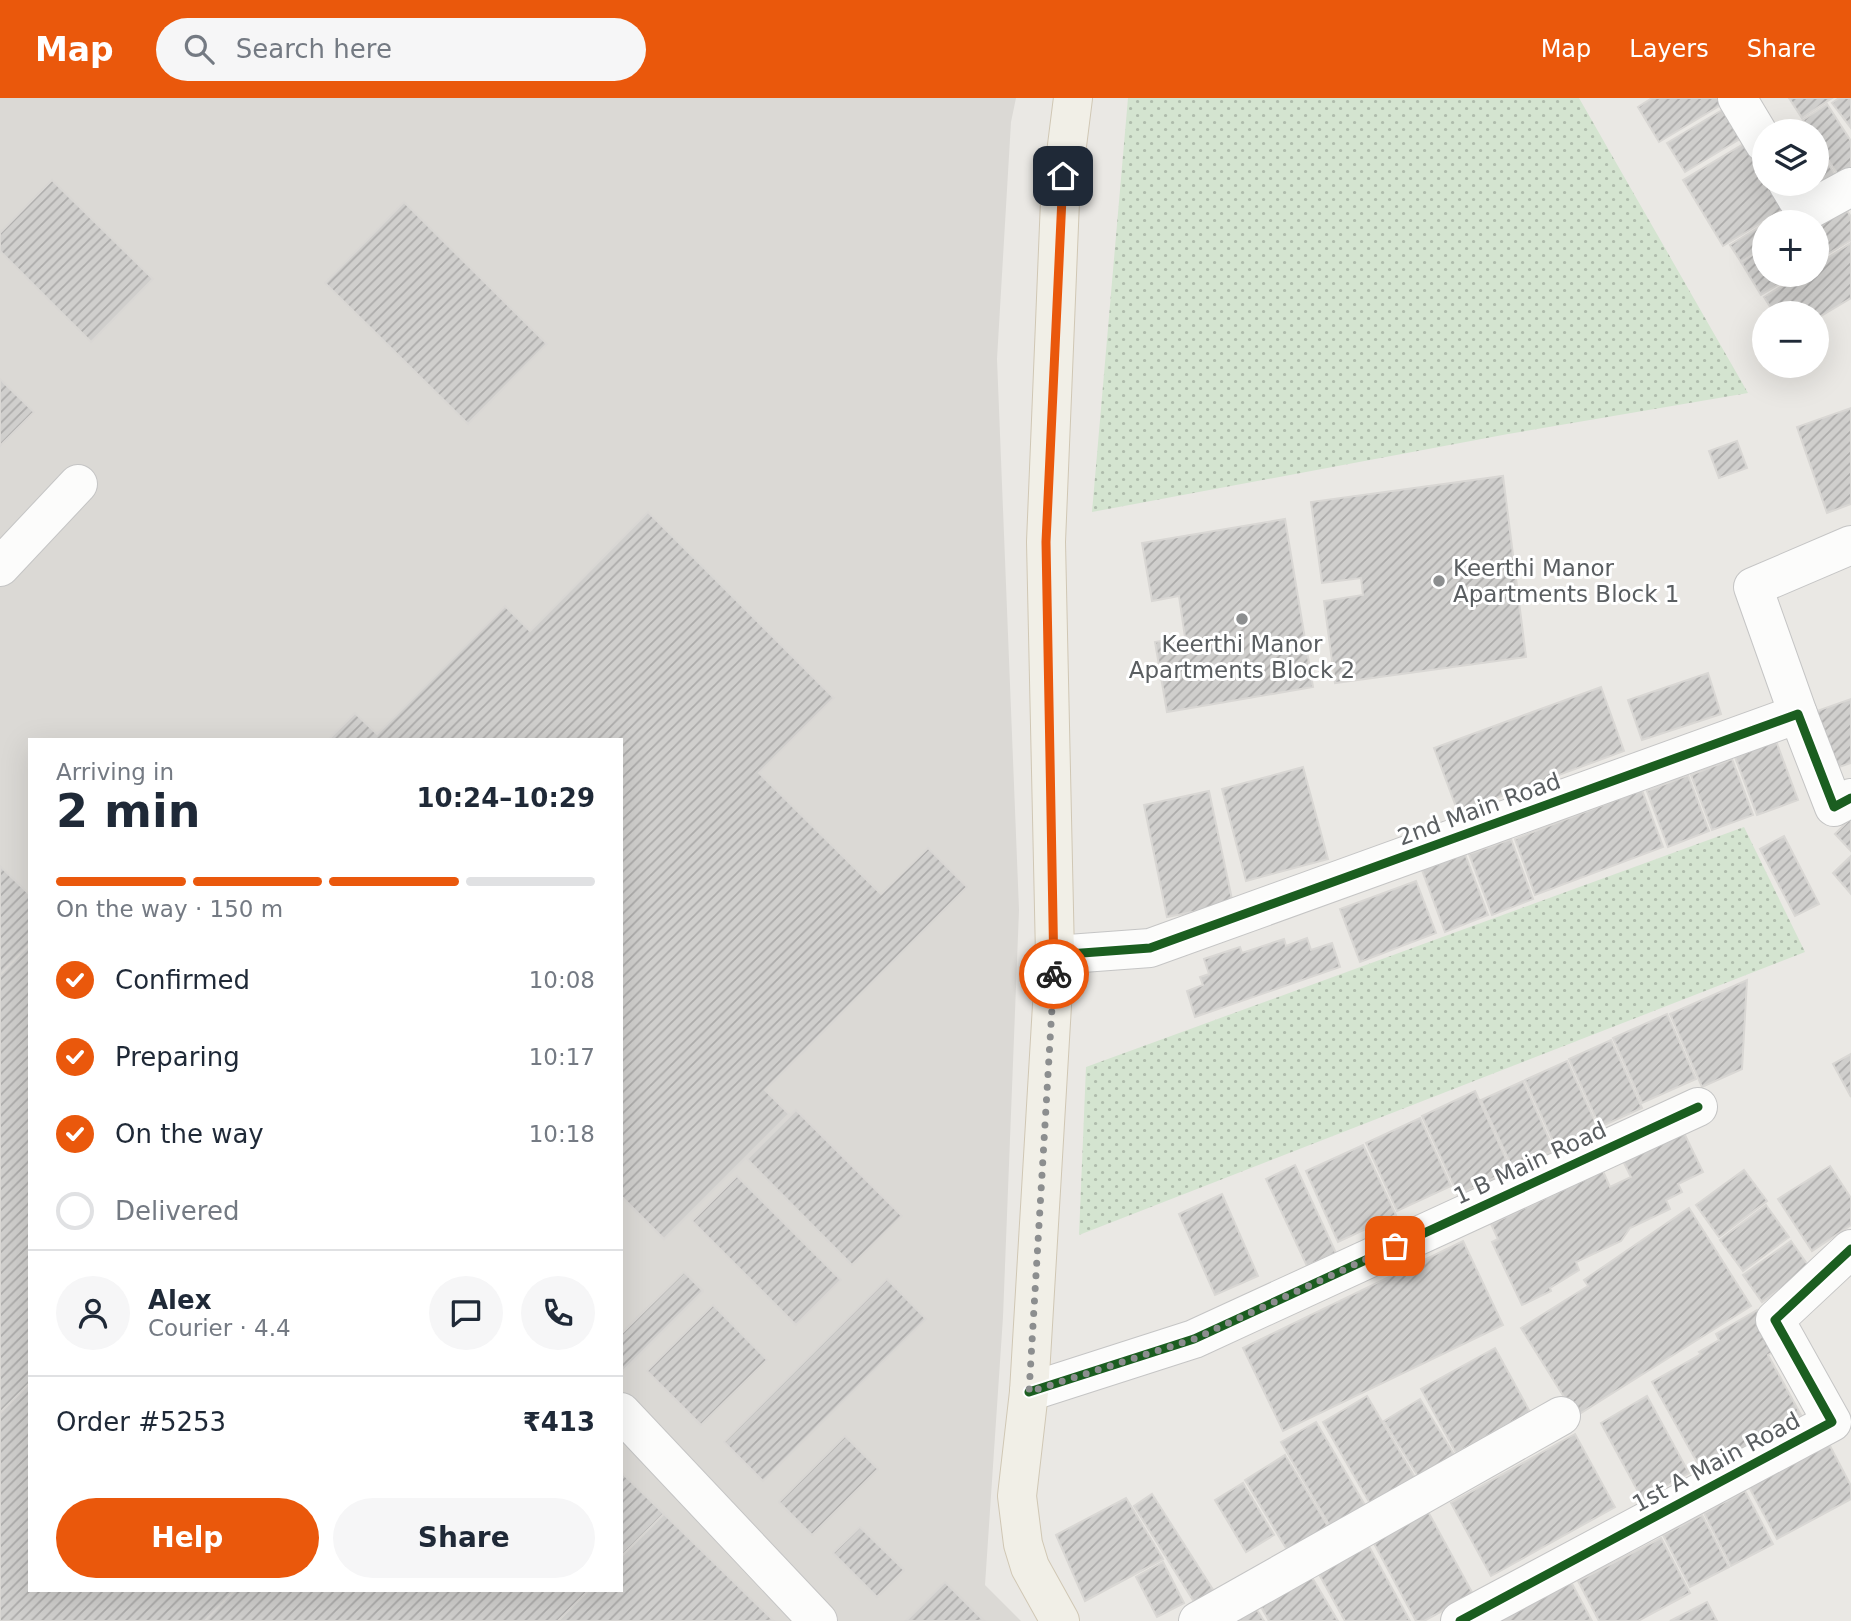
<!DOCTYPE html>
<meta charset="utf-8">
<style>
body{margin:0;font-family:"DejaVu Sans",sans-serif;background:#f6f6f7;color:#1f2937;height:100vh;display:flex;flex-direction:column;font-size:26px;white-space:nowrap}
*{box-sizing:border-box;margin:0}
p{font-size:23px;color:#747a83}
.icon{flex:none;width:38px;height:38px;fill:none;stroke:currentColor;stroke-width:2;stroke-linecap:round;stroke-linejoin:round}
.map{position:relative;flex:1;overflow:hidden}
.side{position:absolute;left:28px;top:640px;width:595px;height:854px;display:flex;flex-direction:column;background:#fff;border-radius:0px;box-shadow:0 7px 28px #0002}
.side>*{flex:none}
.tools{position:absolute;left:1752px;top:21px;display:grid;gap:14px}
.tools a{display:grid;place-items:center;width:77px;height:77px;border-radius:50%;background:#fff;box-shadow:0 7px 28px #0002;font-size:35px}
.pin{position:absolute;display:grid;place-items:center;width:60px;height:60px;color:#fff;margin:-30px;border-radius:14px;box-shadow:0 4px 10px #0006}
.courier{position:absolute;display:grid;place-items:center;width:70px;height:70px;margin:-35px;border:5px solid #ea580c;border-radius:50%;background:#fff;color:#222;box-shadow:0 2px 9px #0007}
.headline em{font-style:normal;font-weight:700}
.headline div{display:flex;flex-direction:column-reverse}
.headline{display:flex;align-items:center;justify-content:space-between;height:119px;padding:0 28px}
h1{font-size:46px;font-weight:700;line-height:52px}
.bar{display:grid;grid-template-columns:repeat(4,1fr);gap:10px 7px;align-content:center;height:84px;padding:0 28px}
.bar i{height:9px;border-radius:5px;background:#e0e1e3}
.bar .current{background:#ea580c}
.bar p{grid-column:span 4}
.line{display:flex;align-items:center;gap:18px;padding:0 28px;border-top:2px solid #e0e1e3}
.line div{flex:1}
.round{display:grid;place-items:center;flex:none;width:74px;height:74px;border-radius:37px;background:#f6f6f7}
ol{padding:0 28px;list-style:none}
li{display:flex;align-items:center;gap:21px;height:77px}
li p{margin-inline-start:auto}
li .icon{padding:7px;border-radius:50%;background:#ea580c;color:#fff;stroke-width:4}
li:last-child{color:#747a83}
li i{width:38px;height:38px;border:4px solid #e0e1e3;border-radius:50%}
.cta{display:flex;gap:14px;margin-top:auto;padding:14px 28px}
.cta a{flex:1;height:80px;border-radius:42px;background:#ea580c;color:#fff;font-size:28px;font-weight:700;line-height:80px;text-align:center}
.cta a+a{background:#f6f6f7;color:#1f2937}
header{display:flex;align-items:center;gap:42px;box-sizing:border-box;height:98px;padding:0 35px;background:#ea580c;color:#fff}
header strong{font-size:33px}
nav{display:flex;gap:38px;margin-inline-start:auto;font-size:24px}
.search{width:490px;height:63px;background:#f6f6f7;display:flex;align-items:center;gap:18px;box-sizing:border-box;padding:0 24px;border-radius:38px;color:#747a83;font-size:26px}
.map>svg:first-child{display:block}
.industrial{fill:#dbd9d5;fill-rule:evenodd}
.grass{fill:url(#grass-dots)}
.building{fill:url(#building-hatch);stroke:#d9d7d4;stroke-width:2}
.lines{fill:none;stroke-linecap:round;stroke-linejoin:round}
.minor-casing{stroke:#c5c5c5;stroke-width:40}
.major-casing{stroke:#d0c7b4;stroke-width:40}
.minor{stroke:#fcfcfb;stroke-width:38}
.major{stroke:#f1efe7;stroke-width:38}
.cycleway-casing{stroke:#fff;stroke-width:13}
.cycleway{stroke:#1b5e20;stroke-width:9}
.done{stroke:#8c8e8f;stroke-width:7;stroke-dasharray:0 12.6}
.route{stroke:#ea580c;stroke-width:9}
.poi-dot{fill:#8c8e8f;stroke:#fff;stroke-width:2.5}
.labels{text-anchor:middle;stroke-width:6;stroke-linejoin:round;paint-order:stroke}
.poi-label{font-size:23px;fill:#5a5e61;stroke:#fff;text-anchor:start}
.street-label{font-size:23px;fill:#5a5e61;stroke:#fff}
</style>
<header>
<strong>Map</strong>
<div class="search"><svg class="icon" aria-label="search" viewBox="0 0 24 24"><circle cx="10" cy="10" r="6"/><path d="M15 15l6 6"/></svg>Search here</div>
<nav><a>Map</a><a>Layers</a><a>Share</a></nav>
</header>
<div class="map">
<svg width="1851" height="1523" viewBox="0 0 1851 1523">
<defs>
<pattern id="grass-dots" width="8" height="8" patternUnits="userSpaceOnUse" patternTransform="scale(1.75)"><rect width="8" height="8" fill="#d4e4d0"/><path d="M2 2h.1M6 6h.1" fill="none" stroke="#afbcac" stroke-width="1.8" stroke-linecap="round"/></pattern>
<pattern id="building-hatch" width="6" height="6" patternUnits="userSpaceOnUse" patternTransform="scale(1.75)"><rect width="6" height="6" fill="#d0cfcd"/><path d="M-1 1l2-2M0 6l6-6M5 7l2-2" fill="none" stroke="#acabaa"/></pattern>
</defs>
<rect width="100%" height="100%" fill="#eae8e4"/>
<path class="industrial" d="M0,0H1016L1011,24L997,261L1019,812L1003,1219L985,1487L1021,1523H0ZM30,642H621V1493H30Z"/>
<g class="grass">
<path d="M1128,0H1579L1748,295L1508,336L1092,414Z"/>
<path d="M1744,729L1805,854L1079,1137L1086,969Z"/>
</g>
<g class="building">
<path d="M1652,0H1728L1729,2L1659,44L1638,9Z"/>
<path d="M1789,0H1832L1802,20Z"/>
<path d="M1839,0H1851V30L1832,5Z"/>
<path d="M1827,6L1851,43V77L1842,83L1816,43V33H1810L1803,22Z"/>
<path d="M1727,9L1745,38L1685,74L1667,45Z"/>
<path d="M1752,41L1764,62V86H1779L1791,107L1723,148L1683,82Z"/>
<path d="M1816,47L1838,81L1813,97L1805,86H1816Z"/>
<path d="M52,82L153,181L91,244L0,153V135Z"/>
<path d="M1841,103L1851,119V142L1816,163V124Z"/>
<path d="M404,104L547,246L468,326L325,185Z"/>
<path d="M1792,109L1802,124H1767Z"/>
<path d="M1764,126V150L1741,164L1730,147Z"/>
<path d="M1851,145V200L1816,221V215H1774L1764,199L1800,177H1816V167Z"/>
<path d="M1764,150V177H1794L1761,197L1741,164Z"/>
<path d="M0,281L34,314L0,348Z"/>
<path d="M1851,310V406L1827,415L1797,329Z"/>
<path d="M1737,343L1747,370L1719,380L1709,353Z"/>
<path d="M1503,378L1526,559L1335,585L1324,503L1363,497L1361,480L1322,485L1311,404Z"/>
<path d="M648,414L834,600L759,675L881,796L928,750L967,789L765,992L789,1016L664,1141L621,1098V642H328L355,615L377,636L505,508L530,533Z"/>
<path d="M1285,421L1313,589L1167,614L1155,544L1185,539L1179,498L1152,503L1142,445Z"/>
<path d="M1708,575L1721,616L1642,642L1628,602Z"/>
<path d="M1601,589L1624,653L1458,714L1434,650Z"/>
<path d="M1851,601V665L1833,671L1814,614Z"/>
<path d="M1776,643L1798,702L1757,717L1735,659Z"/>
<path d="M1732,661L1753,717L1712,732L1691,677Z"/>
<path d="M1303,669L1328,761L1246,783L1222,691Z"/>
<path d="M1688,677L1709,733L1668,749L1647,693Z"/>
<path d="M1642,692L1663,749L1535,797L1515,741Z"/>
<path d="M1209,693L1233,806L1167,819L1144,707Z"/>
<path d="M1851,720V753L1835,736Z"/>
<path d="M1784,738L1819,806L1795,818L1760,751Z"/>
<path d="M1511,741L1533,801L1492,817L1469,756Z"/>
<path d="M1465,756L1488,817L1445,834L1422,772Z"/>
<path d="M1851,758V796L1833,775Z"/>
<path d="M0,768L30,797V846L0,877Z"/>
<path d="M1416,783L1436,835L1360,864L1340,811Z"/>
<path d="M1307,840L1311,852L1332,845L1340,869L1195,919L1187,893L1203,887L1200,879L1209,876L1204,861L1240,849L1242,855L1284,841L1286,848Z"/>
<path d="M30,846V1285L0,1315V877Z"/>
<path d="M1747,882L1742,971L1702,989L1670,916Z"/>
<path d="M1667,916L1696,981L1642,1005L1613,940Z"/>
<path d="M1611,942L1642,1010L1600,1029L1569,961Z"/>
<path d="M1851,956V999L1833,966Z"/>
<path d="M1567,963L1599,1032L1557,1052L1525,982Z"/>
<path d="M1523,983L1554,1052L1513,1071L1481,1002Z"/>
<path d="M1475,993L1511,1072L1458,1097L1422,1018Z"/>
<path d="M796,1012L902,1118L852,1167L747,1061Z"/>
<path d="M1420,1020L1451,1088L1397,1113L1366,1045Z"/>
<path d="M1684,1035L1703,1074L1678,1086L1682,1094L1666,1102L1670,1111L1630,1130L1621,1143L1576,1164L1579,1172L1550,1190L1551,1193L1522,1207L1492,1144L1498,1141L1491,1126L1603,1073L1610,1089L1631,1079L1623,1063Z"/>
<path d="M1363,1047L1396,1117L1338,1144L1306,1073Z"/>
<path d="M1295,1067L1336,1155L1307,1168L1266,1081Z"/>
<path d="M1830,1068L1851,1100V1127L1812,1153L1778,1101Z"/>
<path d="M1744,1072L1767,1103L1719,1139L1696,1107Z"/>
<path d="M737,1078L841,1182L796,1227L692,1123Z"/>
<path d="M1222,1096L1258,1178L1215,1197L1179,1116Z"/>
<path d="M1766,1107L1789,1139L1743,1173L1720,1142Z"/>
<path d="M1689,1110L1751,1208L1576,1318L1521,1230L1588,1188L1584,1182Z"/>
<path d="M1463,1143L1503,1227L1283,1333L1243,1250Z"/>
<path d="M1791,1143L1810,1170L1762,1204L1743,1177Z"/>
<path d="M684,1174L703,1193L621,1275V1236Z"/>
<path d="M887,1181L926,1221L763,1383L724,1344Z"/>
<path d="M713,1207L767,1262L701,1327L647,1273Z"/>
<path d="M1757,1212L1779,1250L1768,1257L1801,1317L1702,1373L1652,1284L1701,1256L1699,1254L1719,1242L1716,1236Z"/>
<path d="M1495,1250L1530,1314L1456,1355L1421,1291Z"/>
<path d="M30,1285V1493H234L205,1523H0V1315Z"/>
<path d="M1367,1298L1417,1383L1372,1409L1323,1324Z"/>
<path d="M1647,1298L1689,1375L1642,1401L1601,1325Z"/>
<path d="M1420,1301L1455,1358L1419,1380L1384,1323Z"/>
<path d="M1316,1324L1369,1414L1334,1435L1281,1344Z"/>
<path d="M1575,1336L1615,1409L1491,1478L1451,1405Z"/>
<path d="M845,1338L878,1371L812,1437L779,1404Z"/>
<path d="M1829,1346L1851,1388V1401L1777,1441L1749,1389Z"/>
<path d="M1285,1357L1332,1435L1292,1460L1245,1382Z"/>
<path d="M621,1374L664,1416L621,1459Z"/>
<path d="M1243,1385L1274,1437L1246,1454L1215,1402Z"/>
<path d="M1745,1393L1773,1446L1731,1468L1704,1415Z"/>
<path d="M1152,1396L1217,1498L1198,1510L1134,1408Z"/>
<path d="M1126,1400L1163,1461L1085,1503L1056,1437Z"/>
<path d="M1426,1410L1473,1496L1424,1523H1416L1371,1440Z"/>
<path d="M664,1416L774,1523H558L588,1493H621V1459Z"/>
<path d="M1702,1417L1729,1469L1690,1489L1663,1437Z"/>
<path d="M860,1429L904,1472L877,1499L833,1455Z"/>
<path d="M1661,1440L1690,1495L1638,1523H1599L1578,1483Z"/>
<path d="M1366,1443L1410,1523H1345L1316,1471Z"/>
<path d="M1163,1464L1184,1505L1157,1519L1136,1479Z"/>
<path d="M1307,1471L1338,1523H1269L1256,1500Z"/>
<path d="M945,1484L984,1523H906Z"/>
<path d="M1571,1484L1592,1523H1497Z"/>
<path d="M234,1493H588L558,1523H205Z"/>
<path d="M1252,1504L1264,1523H1217Z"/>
<path d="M1707,1504L1717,1523H1670Z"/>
</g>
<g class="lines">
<defs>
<g id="minor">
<path d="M1737,0L1764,45"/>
<path d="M1788,86L1805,114L1851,89"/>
<path d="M0,469L78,386"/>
<path d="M1798,616L1753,489L1851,447"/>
<path d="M1055,857L1150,850L1798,616L1834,709L1851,700"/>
<path d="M1029,1294L1194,1241L1698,1009"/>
<path d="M621,1314L818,1523"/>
<path d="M1198,1523L1561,1318"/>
<path d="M1460,1523L1832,1324L1775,1222L1851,1151"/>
</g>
<path id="major" d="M1060,1523L1030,1469L1023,1446L1017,1398L1029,1294L1055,857L1046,444L1060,103L1073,0"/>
</defs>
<use href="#minor" class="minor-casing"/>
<use href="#major" class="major-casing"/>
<use href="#minor" class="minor"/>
<use href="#major" class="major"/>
<defs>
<g id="cycleway">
<path d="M1055,857L1150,850L1798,616L1834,709L1851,700"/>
<path d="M1029,1294L1194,1241L1698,1009"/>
<path d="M1460,1523L1832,1324L1775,1222L1851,1151"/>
</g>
</defs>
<use href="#cycleway" class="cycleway-casing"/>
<use href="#cycleway" class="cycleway"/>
</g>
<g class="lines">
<path class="done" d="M1054,876L1029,1294L1194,1241L1395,1148"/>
<path class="route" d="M1054,876L1046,444L1063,78"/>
</g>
<g class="poi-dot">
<circle cx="1439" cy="483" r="7"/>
<circle cx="1242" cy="521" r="7"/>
</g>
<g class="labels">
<g class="poi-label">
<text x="1453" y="478">Keerthi Manor<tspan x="1453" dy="26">Apartments Block 1</tspan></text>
<text x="1242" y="554" text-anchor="middle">Keerthi Manor<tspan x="1242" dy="26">Apartments Block 2</tspan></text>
</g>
<g class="street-label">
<text transform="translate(1479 711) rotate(-20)" y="8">2nd Main Road</text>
<text transform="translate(1530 1065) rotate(-25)" y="8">1 B Main Road</text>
<text transform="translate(1716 1364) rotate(-28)" y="8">1st A Main Road</text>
</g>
</g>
</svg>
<div class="tools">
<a><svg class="icon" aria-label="layers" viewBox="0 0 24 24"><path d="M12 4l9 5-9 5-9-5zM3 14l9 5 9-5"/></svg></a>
<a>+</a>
<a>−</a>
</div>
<div class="pin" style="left:1395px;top:1148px;background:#ea580c"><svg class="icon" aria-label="bag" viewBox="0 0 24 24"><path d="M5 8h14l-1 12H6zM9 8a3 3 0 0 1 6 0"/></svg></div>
<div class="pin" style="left:1063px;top:78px;background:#1f2937"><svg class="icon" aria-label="home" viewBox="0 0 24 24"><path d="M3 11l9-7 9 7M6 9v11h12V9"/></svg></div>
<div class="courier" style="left:1054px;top:876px"><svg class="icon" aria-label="bike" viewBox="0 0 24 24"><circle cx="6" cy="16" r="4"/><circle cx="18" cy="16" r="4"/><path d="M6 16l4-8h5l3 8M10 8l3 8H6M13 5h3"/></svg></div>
<section class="side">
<div class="headline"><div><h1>2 min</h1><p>Arriving in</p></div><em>10:24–10:29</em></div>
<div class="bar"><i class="current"></i><i class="current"></i><i class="current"></i><i></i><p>On the way · 150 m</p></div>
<ol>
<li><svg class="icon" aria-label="check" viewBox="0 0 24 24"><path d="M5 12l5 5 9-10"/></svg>Confirmed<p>10:08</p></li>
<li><svg class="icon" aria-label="check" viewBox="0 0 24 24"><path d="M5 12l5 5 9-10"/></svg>Preparing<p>10:17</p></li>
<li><svg class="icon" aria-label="check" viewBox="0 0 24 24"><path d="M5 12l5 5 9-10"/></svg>On the way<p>10:18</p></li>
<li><i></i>Delivered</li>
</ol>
<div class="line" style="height:126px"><a class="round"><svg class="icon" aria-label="person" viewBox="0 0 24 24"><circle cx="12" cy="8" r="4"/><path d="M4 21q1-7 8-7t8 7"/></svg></a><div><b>Alex</b><p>Courier · 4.4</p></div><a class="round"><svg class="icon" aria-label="chat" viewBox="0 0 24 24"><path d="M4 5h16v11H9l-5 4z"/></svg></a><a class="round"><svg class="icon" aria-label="phone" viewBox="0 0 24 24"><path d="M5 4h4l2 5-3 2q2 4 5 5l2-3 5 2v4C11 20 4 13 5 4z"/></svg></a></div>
<div class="line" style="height:91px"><div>Order #5253</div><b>₹413</b></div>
<div class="cta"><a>Help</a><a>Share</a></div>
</section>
</div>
